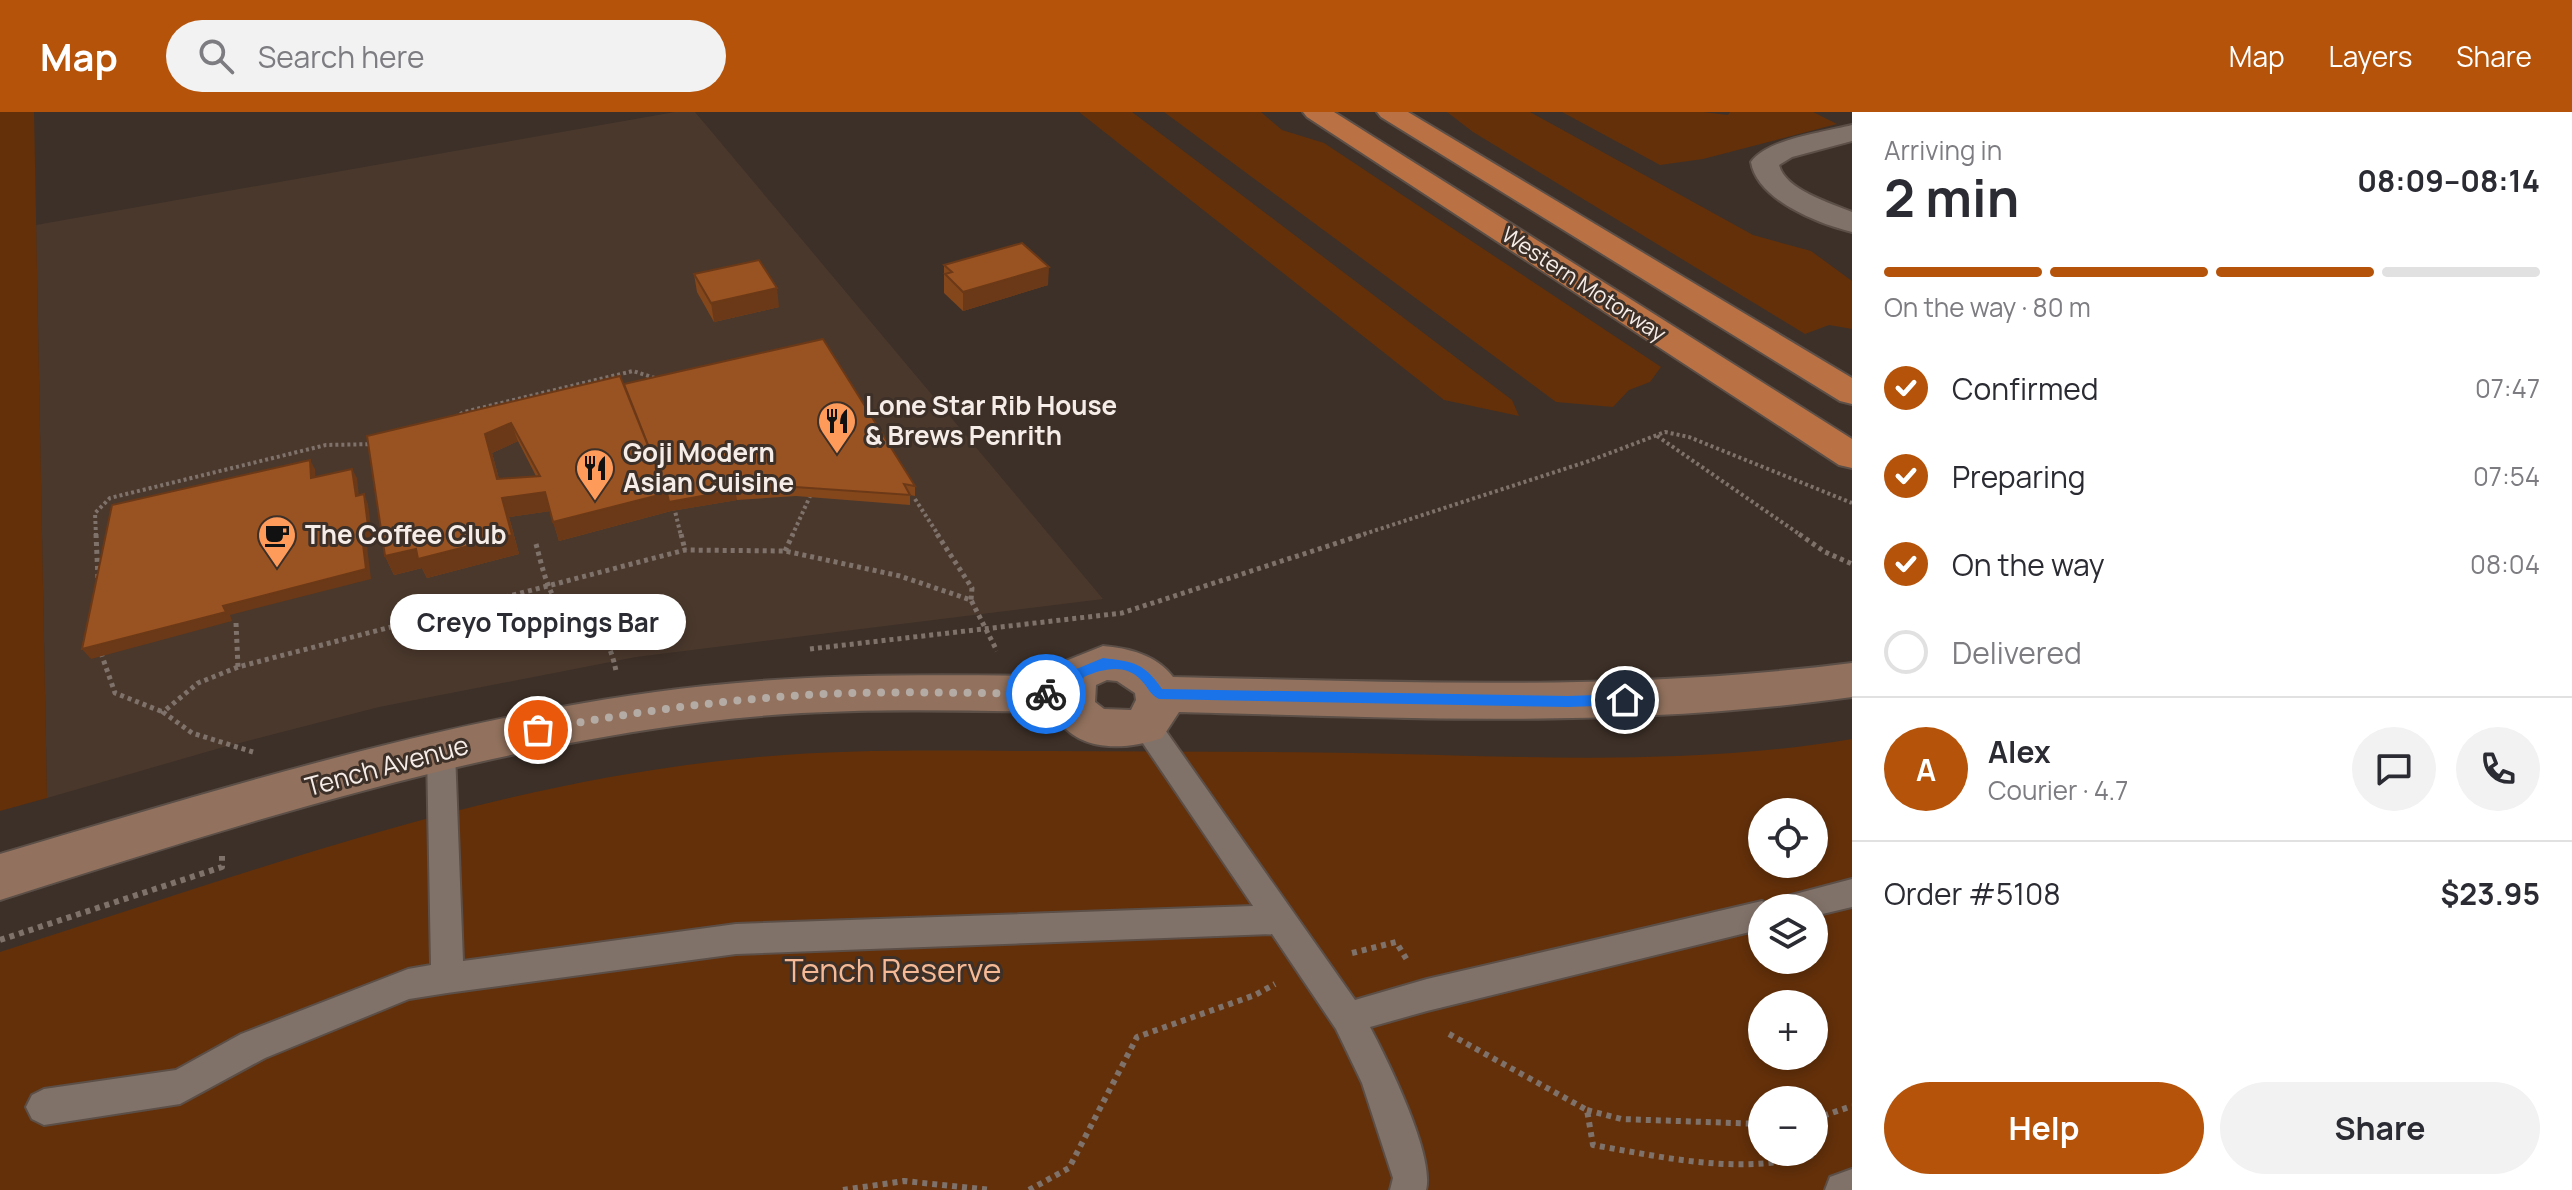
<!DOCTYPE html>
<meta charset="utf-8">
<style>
body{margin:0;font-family:Manrope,sans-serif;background:#f2f2f3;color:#2b2b33;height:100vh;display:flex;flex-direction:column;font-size:30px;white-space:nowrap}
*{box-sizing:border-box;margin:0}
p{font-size:26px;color:#7c7c81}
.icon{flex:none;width:44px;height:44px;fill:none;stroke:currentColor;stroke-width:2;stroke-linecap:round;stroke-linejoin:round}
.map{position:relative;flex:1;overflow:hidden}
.side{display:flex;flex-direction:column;background:#fff;width:720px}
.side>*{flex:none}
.controls{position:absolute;left:1748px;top:686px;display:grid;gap:16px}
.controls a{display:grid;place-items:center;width:80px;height:80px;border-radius:50%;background:#fff;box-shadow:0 4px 12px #0003;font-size:40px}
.pin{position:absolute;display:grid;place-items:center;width:68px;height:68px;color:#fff;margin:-34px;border:4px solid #fff;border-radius:50%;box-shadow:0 2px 8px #0007}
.courier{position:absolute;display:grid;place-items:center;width:80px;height:80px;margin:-40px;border:6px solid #1a73e8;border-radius:50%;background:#fff;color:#222;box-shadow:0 2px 10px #0007}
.bubble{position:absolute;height:56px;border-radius:28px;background:#fff;box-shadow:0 4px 12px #0003;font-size:26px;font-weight:700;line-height:56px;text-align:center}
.summary em{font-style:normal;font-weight:700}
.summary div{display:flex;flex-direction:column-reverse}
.summary{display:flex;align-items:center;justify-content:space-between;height:136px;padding:0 32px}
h1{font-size:52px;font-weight:700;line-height:60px}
.bar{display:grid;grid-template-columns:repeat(4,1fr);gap:12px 8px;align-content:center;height:96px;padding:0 32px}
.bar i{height:10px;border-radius:6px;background:#e1e1e2}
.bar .active{background:#b45309}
.bar p{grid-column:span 4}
.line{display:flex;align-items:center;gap:20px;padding:0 32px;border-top:2px solid #e1e1e2}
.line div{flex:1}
.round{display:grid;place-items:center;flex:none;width:84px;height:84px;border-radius:42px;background:#f2f2f3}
ol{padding:0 32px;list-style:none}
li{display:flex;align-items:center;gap:24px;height:88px}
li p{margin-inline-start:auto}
li .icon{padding:8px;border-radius:50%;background:#b45309;color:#fff;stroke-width:4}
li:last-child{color:#7c7c81}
li i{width:44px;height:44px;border:4px solid #e1e1e2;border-radius:50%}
.primary-button{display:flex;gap:16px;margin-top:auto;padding:16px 32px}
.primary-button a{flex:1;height:92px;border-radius:48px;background:#b45309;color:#fff;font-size:32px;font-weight:700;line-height:92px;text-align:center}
.primary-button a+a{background:#f2f2f3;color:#2b2b33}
header{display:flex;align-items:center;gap:48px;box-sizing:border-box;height:112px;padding:0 40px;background:#b45309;color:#fff}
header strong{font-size:38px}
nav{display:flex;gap:44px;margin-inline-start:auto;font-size:28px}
.search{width:560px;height:72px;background:#f2f2f3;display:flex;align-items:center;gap:20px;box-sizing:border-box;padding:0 28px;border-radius:44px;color:#7c7c81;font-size:30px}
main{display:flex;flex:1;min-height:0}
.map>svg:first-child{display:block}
.built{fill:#4a382c}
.green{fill:#63300a;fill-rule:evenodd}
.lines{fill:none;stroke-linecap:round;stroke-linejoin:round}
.lane-casing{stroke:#5b4f48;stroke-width:4}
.street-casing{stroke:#5b4f48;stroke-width:4}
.secondary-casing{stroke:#5b4f48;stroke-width:4}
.highway-casing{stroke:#5b4f48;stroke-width:4}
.path-far2{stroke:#7e726b;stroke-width:4;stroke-dasharray:3 3;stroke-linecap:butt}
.path-far1{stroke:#7e726b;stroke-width:5;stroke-dasharray:4 4;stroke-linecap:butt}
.path{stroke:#7e726b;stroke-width:6;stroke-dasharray:5 5;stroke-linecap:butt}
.lane{fill:#817269;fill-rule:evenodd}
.street{fill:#817269;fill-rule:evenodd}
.secondary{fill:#92725e;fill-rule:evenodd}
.highway{fill:#ba7244;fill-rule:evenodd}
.wall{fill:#84471c;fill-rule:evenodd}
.shaded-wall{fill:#6b3917}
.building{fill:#995221;stroke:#6b3917;stroke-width:2;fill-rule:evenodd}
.route{fill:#1a73e8}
.done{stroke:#b5aba5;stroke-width:8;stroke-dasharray:0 14.4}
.labels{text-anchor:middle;stroke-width:6;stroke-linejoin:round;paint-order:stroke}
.far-street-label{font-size:22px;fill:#f6ede8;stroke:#3d3028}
.poi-label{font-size:26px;font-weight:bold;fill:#f6ede8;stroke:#3d3028;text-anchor:start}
.street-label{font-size:26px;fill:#f6ede8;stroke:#3d3028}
.near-park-label{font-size:32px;fill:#f5b995;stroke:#3d3028}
</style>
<header>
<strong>Map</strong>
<div class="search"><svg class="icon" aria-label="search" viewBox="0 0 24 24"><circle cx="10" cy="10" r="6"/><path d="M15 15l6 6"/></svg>Search here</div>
<nav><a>Map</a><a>Layers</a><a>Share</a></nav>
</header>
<main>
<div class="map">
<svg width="1852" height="1078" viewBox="0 0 1852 1078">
<rect width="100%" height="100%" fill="#3d3028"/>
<path class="built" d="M675,0H695L1103,487L636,545L379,595L220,636L47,686L36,113Z"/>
<g class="green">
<path d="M0,0H34L47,686L0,699Z"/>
<path d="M1079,0H1132L1512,288L1519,304L1444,288Z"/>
<path d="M1164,0H1261L1282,18L1324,31L1661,255L1650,270L1629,278L1613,295L1556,290Z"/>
<path d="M1447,0H1530L1753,123L1811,139L1852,169V217L1829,213L1805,222L1473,20Z"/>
<path d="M1562,0H1703L1728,3L1730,0H1813L1837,12L1703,47L1660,53Z"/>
<path d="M1852,627V1078H0V840C245,762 490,670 748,646C848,636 949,639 1050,639C1167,640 1283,639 1400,642C1550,646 1703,652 1852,627ZM1762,700H1814V752H1762ZM1762,796H1814V848H1762ZM1762,892H1814V944H1762ZM1762,988H1814V1040H1762Z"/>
</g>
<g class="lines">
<defs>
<g id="lane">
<path d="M1146,602L1156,605L1355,888L1427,867L1762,789L1774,796H1762V817L1427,899L1370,915C1388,949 1435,1044 1426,1078H1390L1393,1066L1362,971L1336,917L1272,822L736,842L447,881L409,887L265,946L180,992L44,1013L32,1007L26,995L32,983L44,977L176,958L241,922L408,857L431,853L427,640L431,632L441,629L451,632L455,640L463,849L736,812L1253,794L1136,621L1132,613L1136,605Z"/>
<path d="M1852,767V795L1814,804V796H1775L1780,786Z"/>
<path d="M1852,1057V1078H1825L1830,1065Z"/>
</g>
<path id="street" d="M1852,13V29L1792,45L1779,53C1785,78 1831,91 1852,100V120C1819,112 1757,88 1751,50C1767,27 1825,20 1852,13Z"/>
<path id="secondary" d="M1103,534C1128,536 1157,543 1173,565C1401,570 1624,580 1852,551V585C1624,617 1408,606 1179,600L1162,626C1123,639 1075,641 1053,600C936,598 819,595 703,610C462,640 230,715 0,788V742C231,674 465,600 705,574C822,561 939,563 1056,564L1063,550ZM1107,568L1117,569L1135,581L1136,588L1131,598L1104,597L1095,590L1096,573Z"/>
<g id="highway">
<path d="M1303,0H1334L1852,327V356L1839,353L1307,5Z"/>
<path d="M1377,0H1408L1852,266V292L1840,289L1381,5Z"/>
</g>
</defs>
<use href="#lane" class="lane-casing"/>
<use href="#street" class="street-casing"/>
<use href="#secondary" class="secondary-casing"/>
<use href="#highway" class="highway-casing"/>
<g class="path-far2">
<path d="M455,305L464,300L633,259L658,267"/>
<path d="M1657,324L1802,424"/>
<path d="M915,387L939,424"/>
<path d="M674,395L681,424"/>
<path d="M96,424L95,401L110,386L326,333L375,332"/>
<path d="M792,424L811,382"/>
<path d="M1358,424L1589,349L1665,320L1689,325L1852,391"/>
</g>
<g class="path-far1">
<path d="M96,422L98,467"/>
<path d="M681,422L685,438"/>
<path d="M937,422L972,476L971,488"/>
<path d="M1799,422L1825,440L1852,452"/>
<path d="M536,432C542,454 547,479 561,496C588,527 606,508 616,559"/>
<path d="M785,439L793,422"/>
<path d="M236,511L238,555"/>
<path d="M810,537L1122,501L1365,422"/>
<path d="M101,541L115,581L163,600"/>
<path d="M253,640L192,621L163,600L198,571L238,555L685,438L785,439L900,464L971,488L997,539"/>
</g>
<g class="path">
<path d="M0,828L222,755V744"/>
<path d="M1352,841L1396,830L1407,848"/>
<path d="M1449,922L1587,998L1593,1033C1668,1046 1742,1064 1817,1042"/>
<path d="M1587,998L1621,1007L1762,1012"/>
<path d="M1814,1007L1852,994"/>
<path d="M843,1078L904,1069L991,1078"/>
<path d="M1029,1078L1069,1056L1137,925L1255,883L1275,872"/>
</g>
<use href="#lane" class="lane"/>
<use href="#street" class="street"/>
<use href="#secondary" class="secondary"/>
<use href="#highway" class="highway"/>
</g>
<g class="wall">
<path d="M944,153L1048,173L963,199L944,181Z"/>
<path d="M694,162L779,195L714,210L697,180Z"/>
<path d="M624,272L915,374V384L910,383V393L796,384L737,388L671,399L559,429L550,399L509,405L519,442L427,466L422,456L394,463L385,444L367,324ZM518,329L536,364L499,367L492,341Z"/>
</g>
<g class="shaded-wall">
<path d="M1049,155L1048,173L963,199V180Z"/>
<path d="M777,176L779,195L714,210L711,191Z"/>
<path d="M511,311L518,329L492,341L504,385L497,367L485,322Z"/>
<path d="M310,348L315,357L316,376L311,366Z"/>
<path d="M352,357L357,366L360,394L356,384Z"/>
<path d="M735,378L737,388L671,399L559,429L553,410L667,381Z"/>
<path d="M545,380L551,399L509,405L519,442L427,466L422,456L394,463L385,444L502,386Z"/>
<path d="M364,382L368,392L372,424L366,426L371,467L230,503L232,509L91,547L82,537L223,494L361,416Z"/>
</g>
<g class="building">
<path d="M1022,131L1049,155L963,180L945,162L952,160L944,153Z"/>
<path d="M759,148L777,176L711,191L694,162Z"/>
<path d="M823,227L915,374L904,372L910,383L795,375L735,378L669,390L667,381L624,272Z"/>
<path d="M620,264L667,381L553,410L545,380L502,386L512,423L418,447L416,437L385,444L367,324ZM511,311L540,364L497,367L485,322Z"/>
<path d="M310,348L311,366L352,357L356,384L364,382L368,414L361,416L366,457L223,494L226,500L82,537L112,393Z"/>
</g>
<path class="route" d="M1103,546C1134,550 1143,550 1162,577L1568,584L1625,582L1632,588L1625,593L1568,595L1159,587C1150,583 1148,575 1141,568C1125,551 1102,557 1084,565L1075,586H1041V578L1065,577L1074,558Z"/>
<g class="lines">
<path class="done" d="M538,618C622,602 706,590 791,584C875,578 961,581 1046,582"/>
</g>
<defs>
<symbol id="restaurant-pin" viewBox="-11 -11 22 30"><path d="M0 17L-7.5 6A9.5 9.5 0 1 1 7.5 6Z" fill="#ff9b5a" stroke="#3d3028"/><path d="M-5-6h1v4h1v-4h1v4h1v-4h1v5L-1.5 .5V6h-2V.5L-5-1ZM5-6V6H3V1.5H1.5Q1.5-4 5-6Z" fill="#111"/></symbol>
<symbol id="cafe-pin" viewBox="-11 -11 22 30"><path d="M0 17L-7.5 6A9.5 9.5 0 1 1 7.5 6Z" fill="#ff9b5a" stroke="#3d3028"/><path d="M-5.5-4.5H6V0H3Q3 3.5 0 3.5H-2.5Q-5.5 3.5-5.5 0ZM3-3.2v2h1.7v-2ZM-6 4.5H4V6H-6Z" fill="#111"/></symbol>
</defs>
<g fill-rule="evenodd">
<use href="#restaurant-pin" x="815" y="287" width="44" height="60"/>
<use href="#restaurant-pin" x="573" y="334" width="44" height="60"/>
<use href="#cafe-pin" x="255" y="401" width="44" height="60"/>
</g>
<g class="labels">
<g class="far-street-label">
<text transform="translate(1584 172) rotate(33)" y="8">Western Motorway</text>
</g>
<g class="poi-label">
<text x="865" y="303">Lone Star Rib House<tspan x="865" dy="30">&amp; Brews Penrith</tspan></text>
<text x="623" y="350">Goji Modern<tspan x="623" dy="30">Asian Cuisine</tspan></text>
<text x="305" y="432">The Coffee Club</text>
</g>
<g class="street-label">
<text transform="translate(387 654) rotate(-15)" y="9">Tench Avenue</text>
</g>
<g class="near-park-label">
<text x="893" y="870">Tench Reserve</text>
</g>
</g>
</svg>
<div class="controls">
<a><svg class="icon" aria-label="locate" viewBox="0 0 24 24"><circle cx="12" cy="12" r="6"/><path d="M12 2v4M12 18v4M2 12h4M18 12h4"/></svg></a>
<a><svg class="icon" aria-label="layers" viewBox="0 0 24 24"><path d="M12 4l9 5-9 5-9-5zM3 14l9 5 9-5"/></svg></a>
<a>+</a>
<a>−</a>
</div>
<div class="pin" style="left:538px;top:618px;background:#ea580c"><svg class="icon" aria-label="bag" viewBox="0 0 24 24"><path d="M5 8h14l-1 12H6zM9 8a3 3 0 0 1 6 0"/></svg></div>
<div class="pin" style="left:1625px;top:588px;background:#1f2937"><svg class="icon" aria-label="home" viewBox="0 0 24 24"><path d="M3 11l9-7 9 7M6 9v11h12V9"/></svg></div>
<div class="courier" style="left:1046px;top:582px"><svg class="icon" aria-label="bike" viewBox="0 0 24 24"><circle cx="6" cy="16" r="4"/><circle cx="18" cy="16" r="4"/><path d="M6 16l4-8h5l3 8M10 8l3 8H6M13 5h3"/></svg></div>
<div class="bubble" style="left:390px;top:482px;width:296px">Creyo Toppings Bar</div>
</div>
<section class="side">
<div class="summary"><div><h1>2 min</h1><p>Arriving in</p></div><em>08:09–08:14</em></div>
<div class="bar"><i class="active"></i><i class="active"></i><i class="active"></i><i></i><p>On the way · 80 m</p></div>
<ol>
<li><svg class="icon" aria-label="check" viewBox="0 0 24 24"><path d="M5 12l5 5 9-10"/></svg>Confirmed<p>07:47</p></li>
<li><svg class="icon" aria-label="check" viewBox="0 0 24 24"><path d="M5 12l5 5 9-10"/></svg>Preparing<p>07:54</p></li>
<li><svg class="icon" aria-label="check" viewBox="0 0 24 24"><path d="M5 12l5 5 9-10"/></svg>On the way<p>08:04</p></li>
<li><i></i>Delivered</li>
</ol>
<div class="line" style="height:144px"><b class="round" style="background:#b45309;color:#fff">A</b><div><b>Alex</b><p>Courier · 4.7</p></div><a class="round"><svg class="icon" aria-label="chat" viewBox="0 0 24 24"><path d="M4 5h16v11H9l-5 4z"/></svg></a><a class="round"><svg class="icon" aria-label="phone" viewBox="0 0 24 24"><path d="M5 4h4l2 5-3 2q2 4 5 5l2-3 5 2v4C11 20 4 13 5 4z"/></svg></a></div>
<div class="line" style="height:104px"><div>Order #5108</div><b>$23.95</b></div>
<div class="primary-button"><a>Help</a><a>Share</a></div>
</section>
</main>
